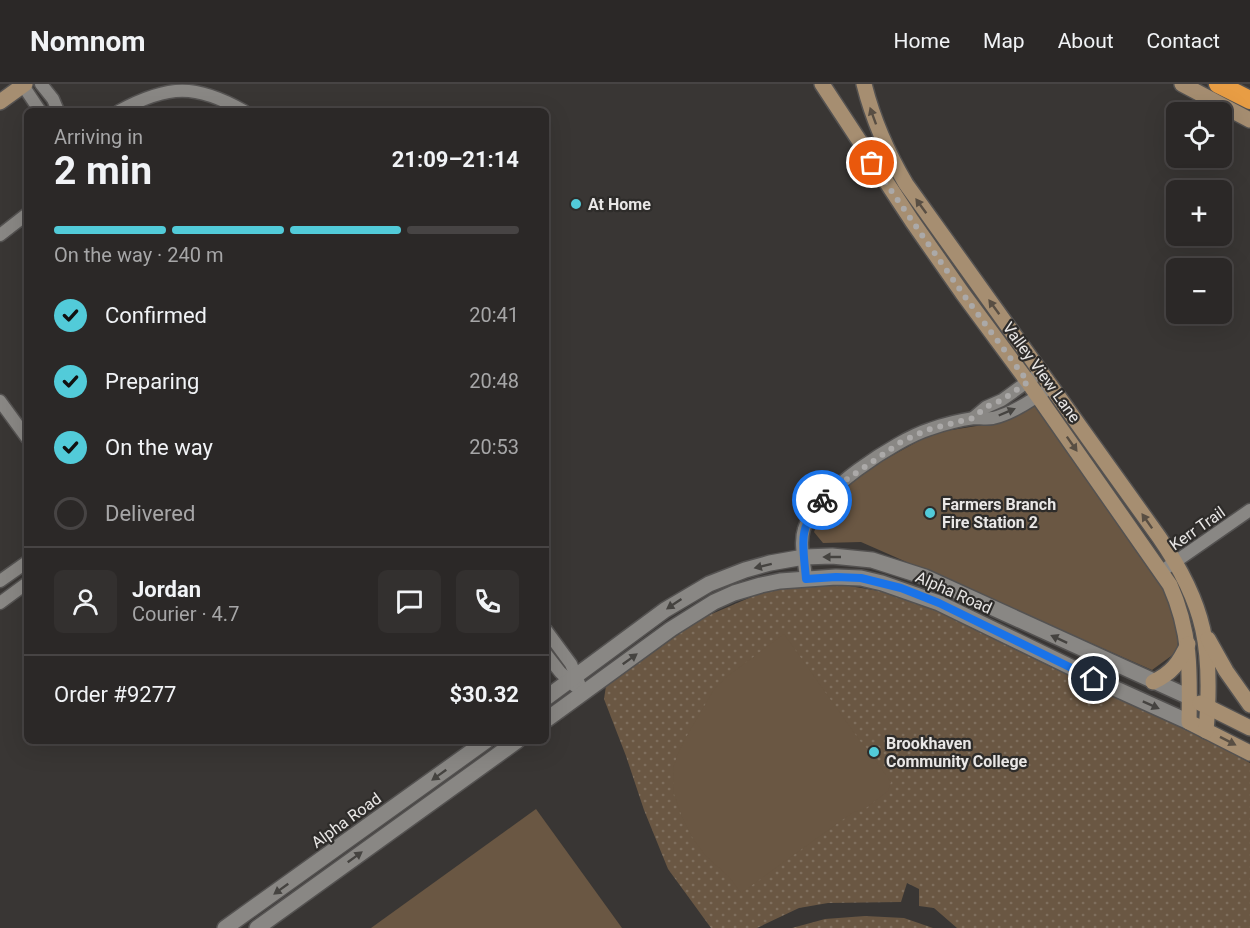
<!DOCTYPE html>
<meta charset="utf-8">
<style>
body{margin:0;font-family:Roboto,sans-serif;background:#33302f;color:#f1f3f6;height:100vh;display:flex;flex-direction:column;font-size:22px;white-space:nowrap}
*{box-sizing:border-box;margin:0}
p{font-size:20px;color:#a6a6a7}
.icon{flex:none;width:33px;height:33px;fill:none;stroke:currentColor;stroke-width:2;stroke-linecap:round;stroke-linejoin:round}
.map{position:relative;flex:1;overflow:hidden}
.drawer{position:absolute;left:24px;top:24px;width:525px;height:636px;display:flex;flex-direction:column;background:#2b2827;border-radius:9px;box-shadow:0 6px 24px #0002,0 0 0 2px #474444}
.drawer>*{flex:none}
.buttons{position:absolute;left:1166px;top:18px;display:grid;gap:12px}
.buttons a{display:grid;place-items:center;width:66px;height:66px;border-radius:9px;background:#2b2827;box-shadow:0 6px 24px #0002,0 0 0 2px #474444;font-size:30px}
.pin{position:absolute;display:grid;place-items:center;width:51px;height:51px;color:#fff;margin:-26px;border:3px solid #fff;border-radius:50%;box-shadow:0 2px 6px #0007}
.courier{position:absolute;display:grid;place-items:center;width:60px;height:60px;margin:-30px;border:4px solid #1a73e8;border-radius:50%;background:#fff;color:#222;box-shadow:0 2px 8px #0007}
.headline em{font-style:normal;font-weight:700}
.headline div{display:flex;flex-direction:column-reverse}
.headline{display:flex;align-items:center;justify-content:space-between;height:102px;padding:0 30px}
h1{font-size:39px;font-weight:700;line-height:45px}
.bar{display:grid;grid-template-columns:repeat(4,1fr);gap:9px 6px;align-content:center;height:72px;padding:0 30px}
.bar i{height:8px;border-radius:4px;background:#474444}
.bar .selected{background:#52cbd9}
.bar p{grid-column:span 4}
.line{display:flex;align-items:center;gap:15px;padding:0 30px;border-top:2px solid #474444}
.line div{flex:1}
.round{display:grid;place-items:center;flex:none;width:63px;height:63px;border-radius:9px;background:#33302f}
ol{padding:0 30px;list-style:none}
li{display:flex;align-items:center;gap:18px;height:66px}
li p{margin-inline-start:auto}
li .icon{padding:6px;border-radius:50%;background:#52cbd9;color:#111;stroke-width:4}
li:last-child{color:#a6a6a7}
li i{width:33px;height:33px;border:3px solid #474444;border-radius:50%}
header{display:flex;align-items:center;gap:36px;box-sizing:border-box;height:84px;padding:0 30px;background:#2b2827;border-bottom:2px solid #474444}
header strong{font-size:28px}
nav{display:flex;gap:33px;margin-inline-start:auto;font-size:21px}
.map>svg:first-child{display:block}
.grass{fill:url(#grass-dots)}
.park{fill:#6a5743}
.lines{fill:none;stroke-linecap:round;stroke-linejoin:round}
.minor-casing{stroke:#545251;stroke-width:15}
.tertiary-casing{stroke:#545251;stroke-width:18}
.secondary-casing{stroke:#545251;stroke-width:18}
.motorway-casing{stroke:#545251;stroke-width:21}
.minor{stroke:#898784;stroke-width:12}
.tertiary{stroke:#898784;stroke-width:15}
.secondary{stroke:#a68e71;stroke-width:15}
.motorway{stroke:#e89d44;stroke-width:18}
.oneway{fill:#584e43}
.oneway2{fill:#454340}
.done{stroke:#aba9a8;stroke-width:6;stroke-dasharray:0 10.8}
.route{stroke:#1a73e8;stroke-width:8}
.poi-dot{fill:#52cbd9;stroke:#2e2c2a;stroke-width:2}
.labels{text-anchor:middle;stroke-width:4.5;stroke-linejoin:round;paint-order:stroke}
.poi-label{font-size:16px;font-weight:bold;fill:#e9e7e6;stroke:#2e2c2a;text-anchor:start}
.street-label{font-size:16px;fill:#e9e7e6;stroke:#2e2c2a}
</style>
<header>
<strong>Nomnom</strong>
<nav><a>Home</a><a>Map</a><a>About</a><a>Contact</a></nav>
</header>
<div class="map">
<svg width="1250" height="844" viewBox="0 0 1250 844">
<defs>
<pattern id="grass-dots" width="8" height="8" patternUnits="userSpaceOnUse" patternTransform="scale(1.5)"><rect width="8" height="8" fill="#6a5743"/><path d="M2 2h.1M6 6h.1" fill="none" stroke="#7f6f5e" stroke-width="1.8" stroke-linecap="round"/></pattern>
</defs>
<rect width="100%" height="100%" fill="#393634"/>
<g class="grass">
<path d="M837,500L904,511L1090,602L1204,653L1250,679V844H957L934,824L919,822V805L907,799L901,818L828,819L799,824L757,844H711L668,785L644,726L626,672L604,615L606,602L700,535L772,504Z"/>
<path d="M865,832L904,834L933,844H792L825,835Z"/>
</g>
<g class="park">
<path d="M1034,320L1165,504L1177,534L1178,567L1152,586L861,458L823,459L814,448L826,419L875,381L933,349L995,339Z"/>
<path d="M784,550L860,657L871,669L876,673L875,676L891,698L888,707L866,724L852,729L741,809L730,794L705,771L692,753L682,733L674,710L673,685L677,672L685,655L713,607L725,594Z"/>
<path d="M536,725L622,844H371Z"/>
</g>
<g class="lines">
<defs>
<g id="minor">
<path d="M22,0L40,27"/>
<path d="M41,0L53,15L58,27"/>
<path d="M119,27C169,0 196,0 244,27"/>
<path d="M0,151L27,130"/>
<path d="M0,317L27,354"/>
<path d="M973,334L986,323L1002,316L1034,293"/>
<path d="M1162,487L1250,426"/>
<path d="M806,495C805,479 799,460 804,445C815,409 895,356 930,345C944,340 960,336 974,334C980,334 987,335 993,334C1011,330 1030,317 1045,307"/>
<path d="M0,497L27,478"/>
<path d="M0,519L27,499"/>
<path d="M546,546L571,580L583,609"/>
<path d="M546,570L560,588L575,602"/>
</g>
<g id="tertiary">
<path d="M546,614L665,526L709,500L745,486L770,479L804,473L832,472L872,476L925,493L1189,613"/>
<path d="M546,636L671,545L714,518L734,509L761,501L780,497L836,493L861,494L882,499L939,519L1114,604L1189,638"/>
<path d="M225,844L486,657"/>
<path d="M257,844L517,657"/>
</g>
<g id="secondary">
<path d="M822,0L912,137L963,210L1028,298L1170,501C1191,548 1190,588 1189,638L1250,669"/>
<path d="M864,0C873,36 887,68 906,100L1159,453C1206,521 1213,566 1206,647"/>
<path d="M1182,0L1250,36"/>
<path d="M0,18L25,0"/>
<path d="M1208,555L1226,587L1250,621"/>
<path d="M1153,598C1172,589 1179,579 1188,560"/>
<path d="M1200,619L1250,644"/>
</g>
<path id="motorway" d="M1218,0L1250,16"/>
</defs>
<use href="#minor" class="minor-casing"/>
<use href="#tertiary" class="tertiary-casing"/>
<use href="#secondary" class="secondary-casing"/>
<use href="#motorway" class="motorway-casing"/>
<use href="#minor" class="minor"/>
<use href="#tertiary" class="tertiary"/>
<use href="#secondary" class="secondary"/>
<use href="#motorway" class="motorway"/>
</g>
<defs><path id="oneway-solid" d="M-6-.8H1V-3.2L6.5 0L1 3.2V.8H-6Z" transform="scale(1.5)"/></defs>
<g class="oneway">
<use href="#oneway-solid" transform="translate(873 32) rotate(-110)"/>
<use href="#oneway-solid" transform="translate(921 122) rotate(-126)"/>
<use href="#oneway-solid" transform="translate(994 223) rotate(-126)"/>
<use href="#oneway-solid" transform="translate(1072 360) rotate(55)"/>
<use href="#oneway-solid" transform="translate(1147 437) rotate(-125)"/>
<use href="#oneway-solid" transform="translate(1228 657) rotate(27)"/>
</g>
<g class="oneway2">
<use href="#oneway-solid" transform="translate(1007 328) rotate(-23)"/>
<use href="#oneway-solid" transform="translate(832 473) rotate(-180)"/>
<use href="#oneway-solid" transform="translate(763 482) rotate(166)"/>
<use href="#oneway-solid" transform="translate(674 520) rotate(146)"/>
<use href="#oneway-solid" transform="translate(1059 555) rotate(-155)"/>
<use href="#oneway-solid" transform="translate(630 575) rotate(-36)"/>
<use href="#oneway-solid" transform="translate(1151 621) rotate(24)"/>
<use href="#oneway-solid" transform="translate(439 691) rotate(144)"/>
<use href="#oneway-solid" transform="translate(355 773) rotate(-36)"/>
<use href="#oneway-solid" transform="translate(281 805) rotate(144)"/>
</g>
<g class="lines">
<path class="done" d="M822,416L840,400L901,358L927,346L973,334L986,323L1002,316L1028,298L963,210L872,79"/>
<path class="route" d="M822,416C797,446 803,458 806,495L836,493L861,494L901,504L939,519L1094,595"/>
</g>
<g class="poi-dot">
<circle cx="576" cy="120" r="6"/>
<circle cx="930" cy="429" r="6"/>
<circle cx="874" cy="668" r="6"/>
</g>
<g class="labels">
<g class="poi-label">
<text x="588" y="126">At Home</text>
<text x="942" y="426">Farmers Branch<tspan x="942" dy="18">Fire Station 2</tspan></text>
<text x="886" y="665">Brookhaven<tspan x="886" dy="18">Community College</tspan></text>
</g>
<g class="street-label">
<text transform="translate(1042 288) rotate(54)" y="6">Valley View Lane</text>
<text transform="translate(1197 444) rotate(-35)" y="6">Kerr Trail</text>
<text transform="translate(954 508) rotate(24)" y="6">Alpha Road</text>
<text transform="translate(346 736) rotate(-36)" y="6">Alpha Road</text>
</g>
</g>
</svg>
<div class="buttons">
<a><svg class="icon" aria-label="locate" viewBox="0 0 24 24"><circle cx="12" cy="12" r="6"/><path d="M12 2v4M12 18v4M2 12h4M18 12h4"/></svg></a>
<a>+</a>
<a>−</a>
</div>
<div class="pin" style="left:872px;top:79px;background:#ea580c"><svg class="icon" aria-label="bag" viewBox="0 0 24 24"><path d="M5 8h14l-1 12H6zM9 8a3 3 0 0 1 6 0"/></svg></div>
<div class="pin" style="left:1094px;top:595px;background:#1f2937"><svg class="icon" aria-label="home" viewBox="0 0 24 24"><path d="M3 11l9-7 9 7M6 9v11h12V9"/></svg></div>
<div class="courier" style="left:822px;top:416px"><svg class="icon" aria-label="bike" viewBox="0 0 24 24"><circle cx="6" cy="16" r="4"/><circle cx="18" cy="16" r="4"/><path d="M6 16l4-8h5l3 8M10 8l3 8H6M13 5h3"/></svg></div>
<section class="drawer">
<div class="headline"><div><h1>2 min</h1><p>Arriving in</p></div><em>21:09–21:14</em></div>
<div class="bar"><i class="selected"></i><i class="selected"></i><i class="selected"></i><i></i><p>On the way · 240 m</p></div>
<ol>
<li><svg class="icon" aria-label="check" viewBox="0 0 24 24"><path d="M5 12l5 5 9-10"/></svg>Confirmed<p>20:41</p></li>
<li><svg class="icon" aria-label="check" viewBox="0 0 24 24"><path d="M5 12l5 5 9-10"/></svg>Preparing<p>20:48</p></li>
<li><svg class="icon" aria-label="check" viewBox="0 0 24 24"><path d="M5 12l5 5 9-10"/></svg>On the way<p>20:53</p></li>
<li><i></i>Delivered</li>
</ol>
<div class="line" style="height:108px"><a class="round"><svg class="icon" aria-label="person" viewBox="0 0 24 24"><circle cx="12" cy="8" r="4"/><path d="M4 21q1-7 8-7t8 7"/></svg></a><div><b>Jordan</b><p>Courier · 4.7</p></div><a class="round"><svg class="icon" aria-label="chat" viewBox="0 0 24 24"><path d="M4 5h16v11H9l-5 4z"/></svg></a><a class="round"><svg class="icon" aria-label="phone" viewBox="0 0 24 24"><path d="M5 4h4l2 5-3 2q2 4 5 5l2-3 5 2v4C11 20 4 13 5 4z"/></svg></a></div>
<div class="line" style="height:78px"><div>Order #9277</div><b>$30.32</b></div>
</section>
</div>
